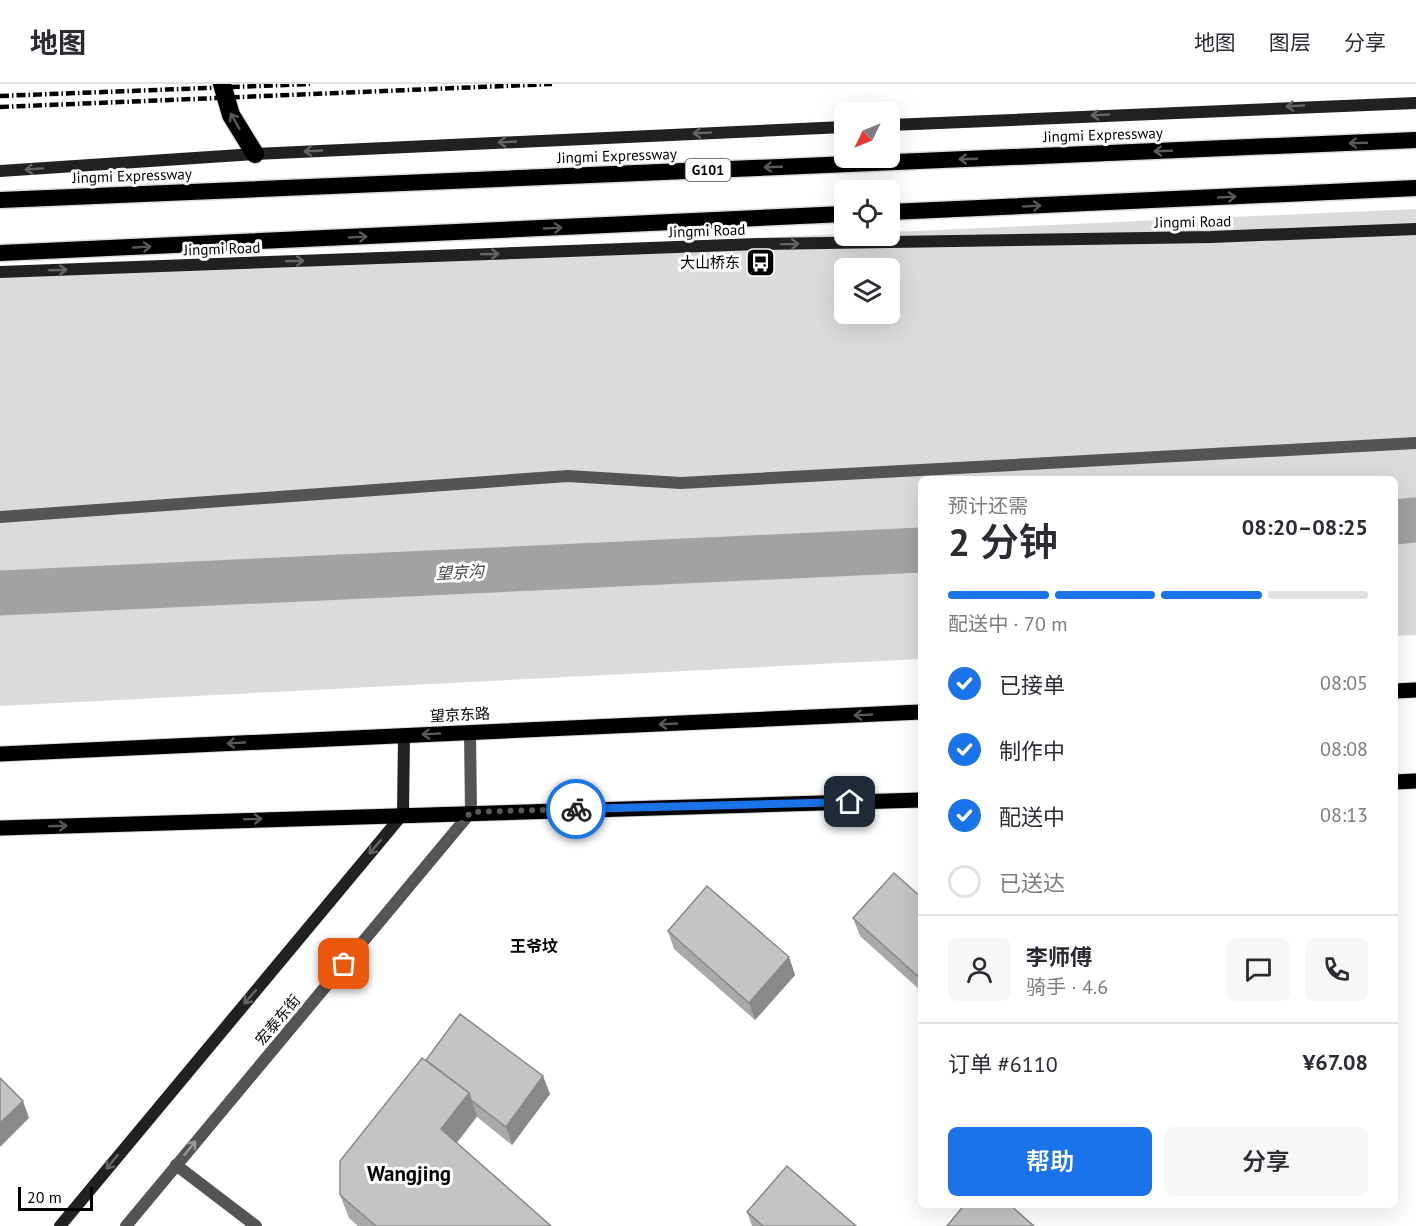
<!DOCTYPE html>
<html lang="zh">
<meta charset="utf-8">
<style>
body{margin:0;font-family:"PT Sans","Noto Sans SC",sans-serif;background:#f7f7f7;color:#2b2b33;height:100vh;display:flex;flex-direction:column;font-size:22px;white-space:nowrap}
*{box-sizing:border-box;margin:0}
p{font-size:20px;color:#7c7c81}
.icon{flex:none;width:33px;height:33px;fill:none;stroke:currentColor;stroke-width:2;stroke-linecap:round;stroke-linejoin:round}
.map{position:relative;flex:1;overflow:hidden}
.details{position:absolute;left:918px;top:392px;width:480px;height:732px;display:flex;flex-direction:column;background:#fff;border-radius:9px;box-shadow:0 6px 24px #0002}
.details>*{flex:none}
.needle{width:39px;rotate:227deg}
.buttons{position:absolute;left:834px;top:18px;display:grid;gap:12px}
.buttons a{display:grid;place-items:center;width:66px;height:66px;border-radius:9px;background:#fff;box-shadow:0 6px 24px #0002;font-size:30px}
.scale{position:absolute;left:18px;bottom:15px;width:75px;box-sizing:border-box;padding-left:6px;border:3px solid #000;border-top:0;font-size:16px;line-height:21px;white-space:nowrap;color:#000;-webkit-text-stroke:4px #fff;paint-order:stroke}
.pin{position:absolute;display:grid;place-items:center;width:51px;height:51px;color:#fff;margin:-26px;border-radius:12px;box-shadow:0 3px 9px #0006}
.courier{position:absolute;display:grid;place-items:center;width:60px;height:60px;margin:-30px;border:4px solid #1a73e8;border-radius:50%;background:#fff;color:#222;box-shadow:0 2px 8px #0007}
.summary em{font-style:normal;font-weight:600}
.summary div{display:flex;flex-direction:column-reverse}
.summary{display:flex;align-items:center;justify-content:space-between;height:102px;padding:0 30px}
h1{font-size:39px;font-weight:600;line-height:45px}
.bar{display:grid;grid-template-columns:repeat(4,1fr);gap:9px 6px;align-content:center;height:72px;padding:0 30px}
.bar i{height:8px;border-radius:4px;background:#e1e1e2}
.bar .active{background:#1a73e8}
.bar p{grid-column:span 4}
.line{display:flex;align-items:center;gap:15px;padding:0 30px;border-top:2px solid #e1e1e2}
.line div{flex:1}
.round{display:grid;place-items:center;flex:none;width:63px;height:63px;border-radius:9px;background:#f7f7f7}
ol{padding:0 30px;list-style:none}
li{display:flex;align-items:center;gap:18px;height:66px}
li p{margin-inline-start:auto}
li .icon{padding:6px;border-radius:50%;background:#1a73e8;color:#fff;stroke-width:4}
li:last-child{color:#7c7c81}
li i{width:33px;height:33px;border:3px solid #e1e1e2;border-radius:50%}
.cta{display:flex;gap:12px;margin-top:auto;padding:12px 30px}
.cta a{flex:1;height:69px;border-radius:9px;background:#1a73e8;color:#fff;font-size:24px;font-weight:600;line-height:69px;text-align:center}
.cta a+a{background:#f7f7f7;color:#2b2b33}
header{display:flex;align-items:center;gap:36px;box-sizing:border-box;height:84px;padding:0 30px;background:#fff;border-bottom:2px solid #e1e1e2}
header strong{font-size:28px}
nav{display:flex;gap:33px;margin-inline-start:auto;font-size:21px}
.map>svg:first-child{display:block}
.green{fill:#dbdbdb;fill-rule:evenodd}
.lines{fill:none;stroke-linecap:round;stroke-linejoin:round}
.river{stroke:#a2a2a2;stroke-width:45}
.primary-casing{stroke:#dbdbdb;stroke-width:17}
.trunk-casing{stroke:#dbdbdb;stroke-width:19}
.motorway-casing{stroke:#dbdbdb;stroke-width:20}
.service{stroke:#545454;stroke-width:12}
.minor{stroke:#545454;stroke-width:12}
.tertiary{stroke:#545454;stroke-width:12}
.secondary{stroke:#212121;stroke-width:12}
.primary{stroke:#000;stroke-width:15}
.trunk{stroke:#000;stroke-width:16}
.motorway{stroke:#000;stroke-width:18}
.rail{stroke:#000;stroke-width:4.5;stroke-dasharray:9 3 1.5 3;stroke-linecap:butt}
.wall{fill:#a9a9a9}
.shaded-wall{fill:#898989}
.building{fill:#c4c4c4;stroke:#898989;stroke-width:1.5}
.oneway{stroke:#646464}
.oneway2{stroke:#595959}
.oneway3{stroke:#989898}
.done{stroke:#595959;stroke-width:6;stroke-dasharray:0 10.8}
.route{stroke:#1a73e8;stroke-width:8}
.labels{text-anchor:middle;stroke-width:6;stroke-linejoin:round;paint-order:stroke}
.shield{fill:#fff;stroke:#4c4c4c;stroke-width:1.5}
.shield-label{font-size:14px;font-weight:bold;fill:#000}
.street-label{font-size:15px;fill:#000;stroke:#fff}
.poi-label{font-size:15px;fill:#000;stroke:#fff;text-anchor:end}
.water-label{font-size:16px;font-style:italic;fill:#434343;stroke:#fff}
.neighbourhood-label{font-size:16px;font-weight:bold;fill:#000;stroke:#fff}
.district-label{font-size:21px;font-weight:bold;fill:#000;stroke:#fff}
</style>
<header>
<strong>地图</strong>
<nav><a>地图</a><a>图层</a><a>分享</a></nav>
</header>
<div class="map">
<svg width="1416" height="1142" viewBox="0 0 1416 1142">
<rect width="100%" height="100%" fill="#fff"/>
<path class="green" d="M1416,125V551L1395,552V394H921V575L0,622V187L844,150L890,152V148ZM844,184H890V230H844Z"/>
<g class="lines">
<g class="river">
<path d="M1395,438L1416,436"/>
<path d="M0,509L921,466"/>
</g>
<defs>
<g id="primary">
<path d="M1395,607L1416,606"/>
<path d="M0,670L921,628"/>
<path d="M1395,698L1416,697"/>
<path d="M0,744L921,716"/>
</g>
<g id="trunk">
<path d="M0,116L1416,56"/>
<path d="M890,128L1416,104"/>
<path d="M0,169L844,130"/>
</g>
<path id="motorway" d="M222,0L231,31L255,70"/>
</defs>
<use href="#primary" class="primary-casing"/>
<use href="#trunk" class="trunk-casing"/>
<use href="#motorway" class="motorway-casing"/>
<path class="service" d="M0,433L568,392L681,399L1416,359"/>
<path class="minor" d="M176,1081L256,1142"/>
<path class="tertiary" d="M126,1142L471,728L470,648"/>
<g class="secondary">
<path d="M890,41L1416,19"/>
<path d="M0,87L255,70L844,43"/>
<path d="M0,188L758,160L1211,153L1416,145"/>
<path d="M60,1142L403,730L404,652"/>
</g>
<use href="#primary" class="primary"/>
<use href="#trunk" class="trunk"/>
<use href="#motorway" class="motorway"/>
<g class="rail">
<path d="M0,12L310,0"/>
<path d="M0,23L552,0"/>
</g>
</g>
<g class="wall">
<path d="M921,813V907L860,852L853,834Z"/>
<path d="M668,847L789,873L795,891L755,936L674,865Z"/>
<path d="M426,976L550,1010L512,1061L477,1033L457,1059L551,1142H358L349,1134L340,1111Z"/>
<path d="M747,1128L856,1142H752Z"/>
</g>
<g class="shaded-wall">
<path d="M789,873L795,891L755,936L749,919Z"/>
<path d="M543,992L550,1010L512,1061L506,1043Z"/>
<path d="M469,1009L477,1032L449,1068L441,1045Z"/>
<path d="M23,1017L29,1034L0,1063V1039Z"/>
</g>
<g class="building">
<path d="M894,789L921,813V895L853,834Z"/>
<path d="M707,802L789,873L749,919L668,847Z"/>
<path d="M460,930L543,992L506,1043L471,1016L469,1009L426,976Z"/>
<path d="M422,974L469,1009L441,1045L551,1142H376L340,1111V1077Z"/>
<path d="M0,994L23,1017L0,1039Z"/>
<path d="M787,1082L856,1142H763L747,1128Z"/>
<path d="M965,1120H1009L1034,1142H947Z"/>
</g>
<defs><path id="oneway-shaft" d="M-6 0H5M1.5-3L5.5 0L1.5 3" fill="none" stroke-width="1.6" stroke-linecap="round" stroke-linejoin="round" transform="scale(1.5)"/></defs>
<g class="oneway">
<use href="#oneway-shaft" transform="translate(1295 22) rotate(177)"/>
<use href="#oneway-shaft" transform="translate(1100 31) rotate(177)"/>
<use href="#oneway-shaft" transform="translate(702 49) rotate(177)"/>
<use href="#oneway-shaft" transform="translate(507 58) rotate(177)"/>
<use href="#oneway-shaft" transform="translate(313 67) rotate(177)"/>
<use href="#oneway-shaft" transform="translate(34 85) rotate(176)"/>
<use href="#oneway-shaft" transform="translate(790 160) rotate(-1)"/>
<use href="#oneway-shaft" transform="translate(490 170) rotate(-2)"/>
<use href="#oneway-shaft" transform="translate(295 177) rotate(-2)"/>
<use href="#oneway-shaft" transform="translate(58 186) rotate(-2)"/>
<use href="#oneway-shaft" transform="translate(375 763) rotate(130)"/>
<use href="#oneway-shaft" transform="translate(250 913) rotate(130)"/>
<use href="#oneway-shaft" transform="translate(112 1078) rotate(129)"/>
</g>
<g class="oneway2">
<use href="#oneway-shaft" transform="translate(235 37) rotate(-119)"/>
<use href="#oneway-shaft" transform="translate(1358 59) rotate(178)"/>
<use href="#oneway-shaft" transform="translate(1163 67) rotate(178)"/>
<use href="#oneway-shaft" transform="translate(968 75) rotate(178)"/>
<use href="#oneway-shaft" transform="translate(773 83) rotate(178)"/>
<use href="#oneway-shaft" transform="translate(1227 113) rotate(-3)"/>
<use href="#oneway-shaft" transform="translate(1032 122) rotate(-3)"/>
<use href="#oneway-shaft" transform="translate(553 144) rotate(-3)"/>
<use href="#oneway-shaft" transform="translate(358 153) rotate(-3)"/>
<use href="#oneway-shaft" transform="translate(142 163) rotate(-3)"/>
<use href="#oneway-shaft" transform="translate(863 631) rotate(177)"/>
<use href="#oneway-shaft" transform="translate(668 640) rotate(177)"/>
<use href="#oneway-shaft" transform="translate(431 650) rotate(177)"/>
<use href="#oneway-shaft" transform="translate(236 659) rotate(177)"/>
<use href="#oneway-shaft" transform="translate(253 735) rotate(-2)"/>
<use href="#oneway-shaft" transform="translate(58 742) rotate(-2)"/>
</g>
<use class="oneway3" href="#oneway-shaft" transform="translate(190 1064) rotate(-51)"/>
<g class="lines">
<path class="done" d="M344,880L471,728L576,725"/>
<path class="route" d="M576,725L850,718"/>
</g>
<defs>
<symbol id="bus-square" viewBox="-11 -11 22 22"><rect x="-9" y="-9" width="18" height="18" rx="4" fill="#000" stroke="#fff"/><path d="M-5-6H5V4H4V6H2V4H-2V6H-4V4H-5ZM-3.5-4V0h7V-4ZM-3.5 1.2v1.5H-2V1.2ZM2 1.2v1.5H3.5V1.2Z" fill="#fff"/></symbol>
</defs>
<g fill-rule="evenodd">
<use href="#bus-square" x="744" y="162" width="33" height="33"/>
</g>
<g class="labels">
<rect class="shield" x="685.5" y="75" width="45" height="22" rx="4.5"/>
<g class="shield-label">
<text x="708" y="91">G101</text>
</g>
<g class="street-label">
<text transform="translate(1103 51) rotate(-2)" y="5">Jingmi Expressway</text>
<text transform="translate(617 72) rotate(-2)" y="5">Jingmi Expressway</text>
<text transform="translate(132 92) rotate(-2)" y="5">Jingmi Expressway</text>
<text transform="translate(1193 138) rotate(-1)" y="5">Jingmi Road</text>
<text transform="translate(707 147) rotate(-2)" y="5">Jingmi Road</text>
<text transform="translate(222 165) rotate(-2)" y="5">Jingmi Road</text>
<text transform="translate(460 631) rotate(-3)" y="5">望京东路</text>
<text transform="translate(278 936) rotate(-50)" y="5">宏泰东街</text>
</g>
<g class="poi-label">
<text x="740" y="184">大山桥东</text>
</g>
<g class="water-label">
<text transform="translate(460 488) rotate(-3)" y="6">望京沟</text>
</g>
<g class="neighbourhood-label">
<text x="534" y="868">王爷坟</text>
</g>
<g class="district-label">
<text x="409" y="1097">Wangjing</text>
</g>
</g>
</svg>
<div class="buttons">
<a><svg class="needle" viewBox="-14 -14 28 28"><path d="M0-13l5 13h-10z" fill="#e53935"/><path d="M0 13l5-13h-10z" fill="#7c7c81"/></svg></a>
<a><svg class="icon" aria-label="locate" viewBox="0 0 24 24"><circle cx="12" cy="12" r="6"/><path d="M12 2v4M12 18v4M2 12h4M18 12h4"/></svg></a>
<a><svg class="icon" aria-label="layers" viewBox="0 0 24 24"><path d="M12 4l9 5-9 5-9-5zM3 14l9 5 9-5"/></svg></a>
</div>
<div class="scale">20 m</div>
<div class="pin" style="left:344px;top:880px;background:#ea580c"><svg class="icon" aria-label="bag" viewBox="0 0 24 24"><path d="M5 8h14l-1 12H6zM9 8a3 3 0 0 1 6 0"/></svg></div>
<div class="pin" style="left:850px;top:718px;background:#1f2937"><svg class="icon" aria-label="home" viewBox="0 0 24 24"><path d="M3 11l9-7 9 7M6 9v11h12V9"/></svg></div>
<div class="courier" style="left:576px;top:725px"><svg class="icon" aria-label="bike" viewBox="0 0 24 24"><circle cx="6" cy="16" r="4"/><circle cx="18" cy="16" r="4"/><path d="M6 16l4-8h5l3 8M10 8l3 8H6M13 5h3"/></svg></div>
<section class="details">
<div class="summary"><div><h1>2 分钟</h1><p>预计还需</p></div><em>08:20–08:25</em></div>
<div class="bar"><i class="active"></i><i class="active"></i><i class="active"></i><i></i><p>配送中 · 70 m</p></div>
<ol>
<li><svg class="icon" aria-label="check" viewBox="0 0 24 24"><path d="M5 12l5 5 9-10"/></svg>已接单<p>08:05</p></li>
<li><svg class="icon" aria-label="check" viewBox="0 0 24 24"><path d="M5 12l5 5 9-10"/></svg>制作中<p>08:08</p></li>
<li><svg class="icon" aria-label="check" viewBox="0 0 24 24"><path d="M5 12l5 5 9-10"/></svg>配送中<p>08:13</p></li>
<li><i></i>已送达</li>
</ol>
<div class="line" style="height:108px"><a class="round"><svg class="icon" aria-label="person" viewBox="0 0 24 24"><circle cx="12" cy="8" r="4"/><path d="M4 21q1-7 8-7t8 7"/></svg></a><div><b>李师傅</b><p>骑手 · 4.6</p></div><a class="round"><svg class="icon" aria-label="chat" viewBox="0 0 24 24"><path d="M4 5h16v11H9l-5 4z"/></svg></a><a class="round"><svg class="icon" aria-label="phone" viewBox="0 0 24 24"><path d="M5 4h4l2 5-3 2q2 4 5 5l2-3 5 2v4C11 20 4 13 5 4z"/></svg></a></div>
<div class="line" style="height:78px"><div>订单 #6110</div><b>¥67.08</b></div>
<div class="cta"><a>帮助</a><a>分享</a></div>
</section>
</div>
